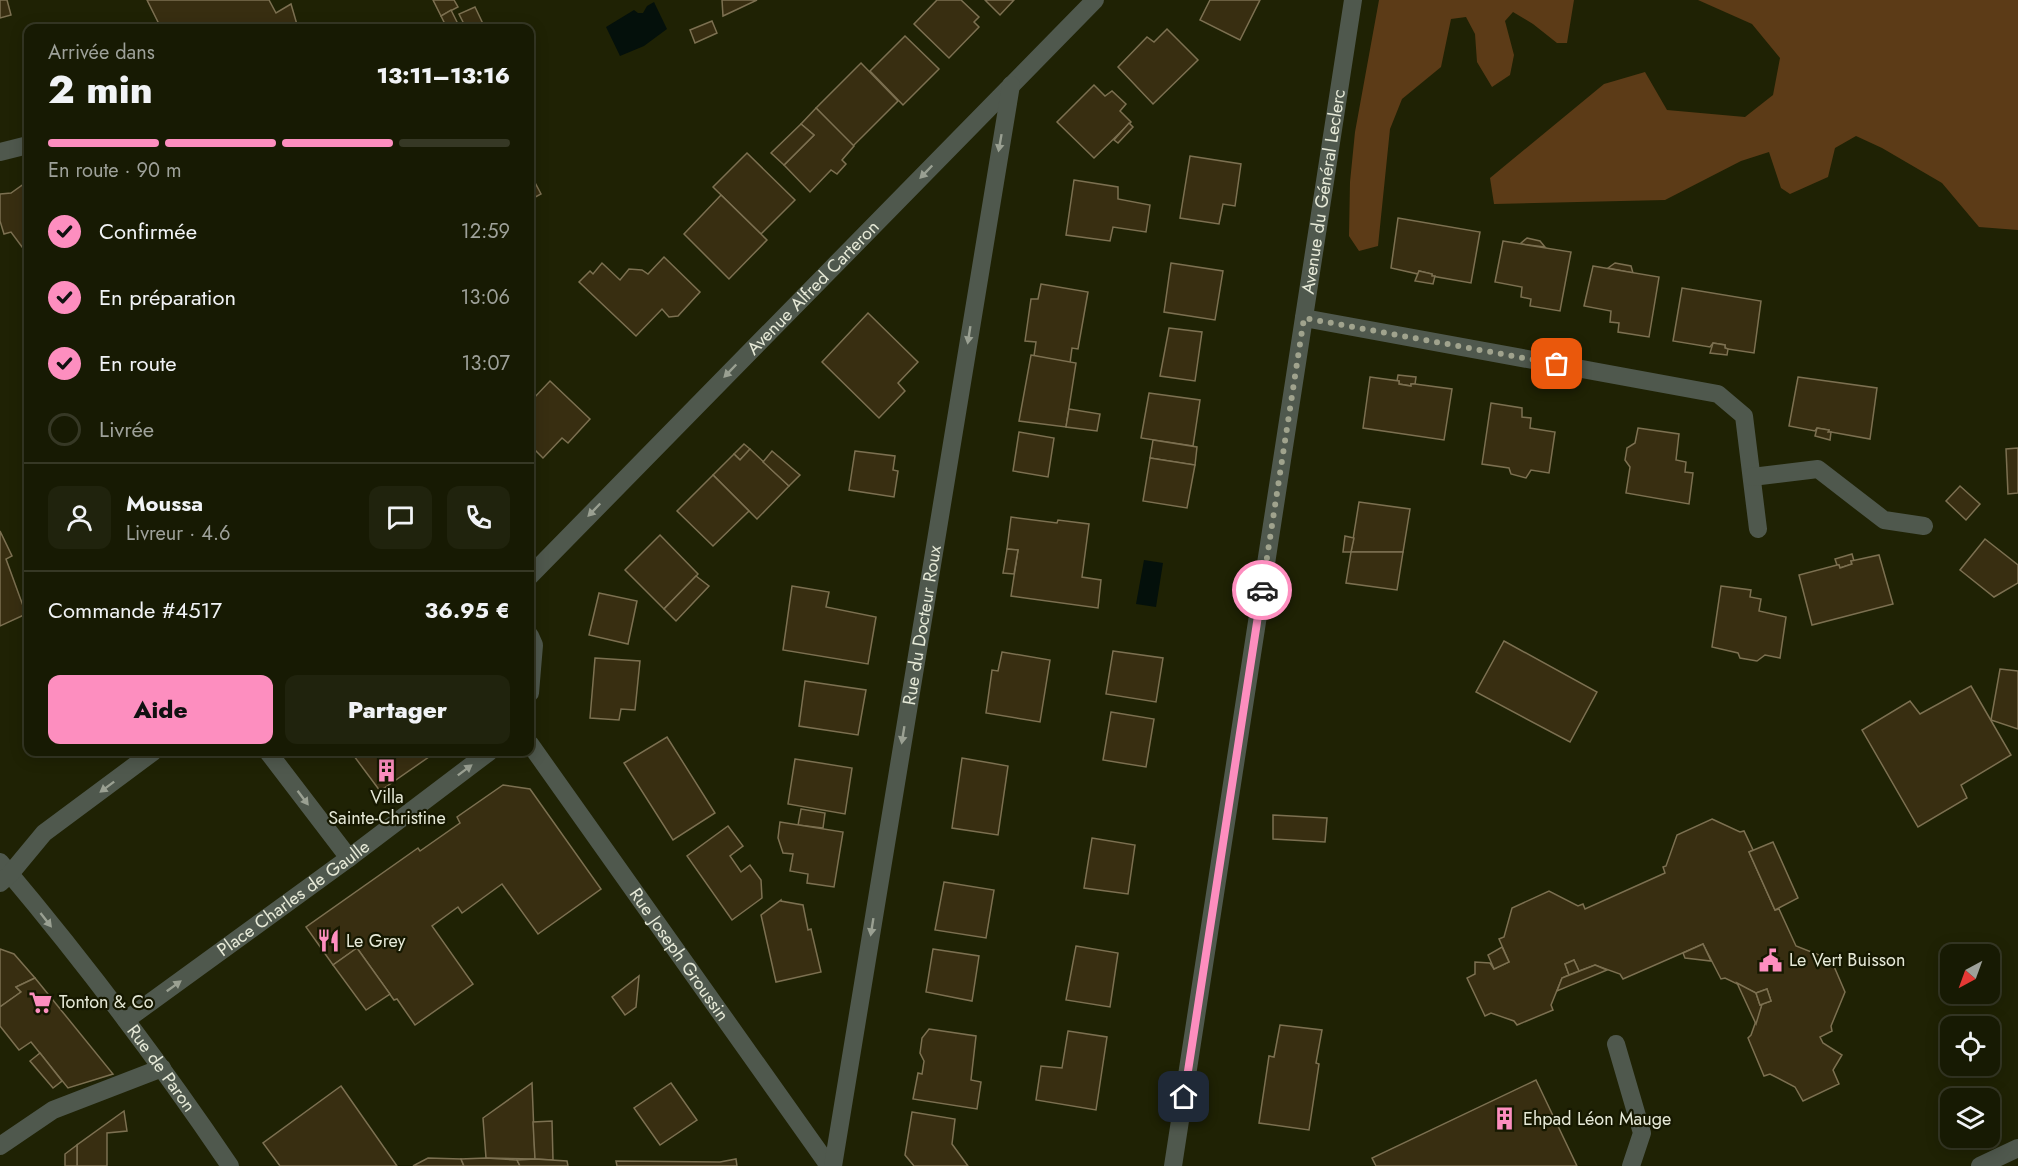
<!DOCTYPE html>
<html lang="fr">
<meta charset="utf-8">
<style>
body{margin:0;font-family:Jost,sans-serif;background:#20230d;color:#f1f3f6;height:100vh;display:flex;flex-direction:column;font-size:22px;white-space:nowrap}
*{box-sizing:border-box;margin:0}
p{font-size:20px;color:#9ea19a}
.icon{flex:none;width:33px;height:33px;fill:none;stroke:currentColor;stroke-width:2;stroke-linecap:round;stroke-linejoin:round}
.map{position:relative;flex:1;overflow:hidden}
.sheet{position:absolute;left:24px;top:24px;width:510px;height:732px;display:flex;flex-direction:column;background:#171a03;border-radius:12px;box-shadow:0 3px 15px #0003,0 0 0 2px #363825}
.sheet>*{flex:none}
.needle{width:39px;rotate:221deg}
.controls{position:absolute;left:1940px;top:944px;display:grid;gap:12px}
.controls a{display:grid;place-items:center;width:60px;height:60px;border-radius:12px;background:#171a03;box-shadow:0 3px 15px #0003,0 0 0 2px #363825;font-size:30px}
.pin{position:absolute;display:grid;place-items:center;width:51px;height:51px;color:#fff;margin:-26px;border-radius:12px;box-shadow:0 3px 9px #0006}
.courier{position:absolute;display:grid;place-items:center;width:60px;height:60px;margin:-30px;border:4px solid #fd8ebf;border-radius:50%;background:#fff;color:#222;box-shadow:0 2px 8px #0007}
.head em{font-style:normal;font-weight:800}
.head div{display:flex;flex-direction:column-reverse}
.head{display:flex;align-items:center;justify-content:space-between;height:102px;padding:0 24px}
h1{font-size:39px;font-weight:800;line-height:45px}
.bar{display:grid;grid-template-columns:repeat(4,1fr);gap:9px 6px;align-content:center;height:72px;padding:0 24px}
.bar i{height:8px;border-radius:4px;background:#363825}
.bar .on{background:#fd8ebf}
.bar p{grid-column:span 4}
.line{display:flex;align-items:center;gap:15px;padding:0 24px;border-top:2px solid #363825}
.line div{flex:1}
.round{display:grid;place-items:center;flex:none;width:63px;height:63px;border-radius:12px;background:#20230d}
ol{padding:0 24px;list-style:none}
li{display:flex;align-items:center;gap:18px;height:66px}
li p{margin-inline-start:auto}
li .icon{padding:6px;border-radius:50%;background:#fd8ebf;color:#111;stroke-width:4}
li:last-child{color:#9ea19a}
li i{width:33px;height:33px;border:3px solid #363825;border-radius:50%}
.primary-button{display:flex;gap:12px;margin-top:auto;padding:12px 24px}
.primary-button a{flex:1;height:69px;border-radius:12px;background:#fd8ebf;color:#111;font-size:24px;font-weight:800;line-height:69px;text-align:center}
.primary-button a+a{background:#20230d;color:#f1f3f6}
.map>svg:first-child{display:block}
.forest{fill:#5c3b17}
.water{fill:#04100b}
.building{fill:#382e11;stroke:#7c7051;stroke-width:1.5}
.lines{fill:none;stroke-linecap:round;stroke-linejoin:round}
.minor{stroke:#4f584d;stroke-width:18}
.oneway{fill:#9aa092}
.done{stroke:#a0a38d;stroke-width:6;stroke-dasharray:0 10.8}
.route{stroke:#fd8ebf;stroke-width:8}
.labels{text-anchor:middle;stroke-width:4.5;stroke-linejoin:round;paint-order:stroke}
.street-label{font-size:18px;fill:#e6e9d7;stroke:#161800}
.poi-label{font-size:18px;fill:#e6e9d7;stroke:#161800;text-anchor:start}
</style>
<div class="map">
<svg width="2018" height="1166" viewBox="0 0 2018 1166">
<rect width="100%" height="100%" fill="#1f2204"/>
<g class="forest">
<path d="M1379,0H1574L1567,43H1557L1533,24L1513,12L1505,21L1514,55L1510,75L1492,87L1477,62L1475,34L1466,17L1451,19L1441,67L1402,99L1390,129L1378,246L1359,251L1349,236L1350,182L1355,132Z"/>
<path d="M1698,0H2018V230L1979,227L1942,183L1882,148L1856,136L1835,148L1828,177L1790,194L1781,188L1769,152L1741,161L1665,200L1494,204L1490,178L1604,84L1645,72L1667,110L1745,117L1773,95L1780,58L1752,24Z"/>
</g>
<g class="water">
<path d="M654,2L667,29L644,46L620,56L606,27L634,10L638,13H643L647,6Z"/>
<path d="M1144,560L1163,563L1156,607L1136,604Z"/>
</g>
<g class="building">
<path d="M0,0H7L11,15L0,18Z"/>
<path d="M147,0H269L276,13L291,4L298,28H161Z"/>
<path d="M433,0H454L458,7L441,16Z"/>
<path d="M722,0H757L723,16Z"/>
<path d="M937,0H961L979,17L974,22L979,27L949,58L914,24Z"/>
<path d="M985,0H1014L1000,15Z"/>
<path d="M1210,0H1260L1240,40L1200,20Z"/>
<path d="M475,7L485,28H466L459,14Z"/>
<path d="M451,10L460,28H447L441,16Z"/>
<path d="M712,21L717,33L695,43L690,30Z"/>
<path d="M1167,29L1198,60L1153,104L1118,67L1147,37L1154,42Z"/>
<path d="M905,36L939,69L903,105L870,71Z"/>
<path d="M861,63L898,101L853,146L816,108Z"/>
<path d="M1094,85L1105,96L1112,91L1126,104L1120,111L1131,122L1094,158L1057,122Z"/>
<path d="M816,108L854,146L842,160L846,164L837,174L831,170L810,192L784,165L814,135L801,124Z"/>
<path d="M1129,123L1133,127L1118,143L1114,140Z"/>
<path d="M801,124L814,135L784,165L771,153Z"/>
<path d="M747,153L795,200L761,234L713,187Z"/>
<path d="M1190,156L1241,164L1235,206L1223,204L1219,224L1180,218Z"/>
<path d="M531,175L541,194L530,200V176Z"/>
<path d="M1074,180L1118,187V199L1150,205L1146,232L1113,227L1110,241L1066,235Z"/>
<path d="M28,181V255L11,232L4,234L0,221V194L11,193Z"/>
<path d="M721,195L767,240L729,279L684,234Z"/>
<path d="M1398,218L1480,232L1471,283L1432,276V274L1419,271L1418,274L1391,268Z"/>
<path d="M1527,238L1540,241L1545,247L1520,244Z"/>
<path d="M1503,241L1571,252L1560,311L1530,306L1531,299L1521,297L1522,287L1495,282Z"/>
<path d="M664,257L700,292L678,316L669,317L662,309L636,336L579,282L590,271L593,274L602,263L620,280L629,269L642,270L648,274Z"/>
<path d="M1171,263L1223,271L1215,320L1164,312Z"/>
<path d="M1615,263L1631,266L1633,273L1608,268Z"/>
<path d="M1593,266L1659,277L1649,337L1618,332L1619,323L1610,322L1611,311L1584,306Z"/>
<path d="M1419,271L1432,274V276H1435L1433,284L1415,281Z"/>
<path d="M1041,284L1088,292L1078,349L1072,348L1070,363L1034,356L1036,342L1025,341L1031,299H1038Z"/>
<path d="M1682,288L1761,301L1754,353L1728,349L1725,348V345L1713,343L1710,347L1673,341Z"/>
<path d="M868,313L918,362L898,383L905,391L879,418L822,362Z"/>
<path d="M1169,328L1202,332L1195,381L1160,376Z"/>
<path d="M1713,343L1725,345V348L1728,349L1727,355L1710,353Z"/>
<path d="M1031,355L1076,363L1066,427L1019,421Z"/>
<path d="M1398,375L1416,377L1415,384H1411V386L1399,384V381H1397Z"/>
<path d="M1370,377L1399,381V384L1411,386V384H1415L1452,389L1444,440L1363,428Z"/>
<path d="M1798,377L1877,388L1870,439L1831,432H1828L1829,430L1817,428L1815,431L1789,426Z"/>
<path d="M550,381L590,419L568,443L562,438L543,458L530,445V396L533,399Z"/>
<path d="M1149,393L1200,400L1193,446L1141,438Z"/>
<path d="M1491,403L1522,408V417L1531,418L1530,428L1555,432L1549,473L1531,470L1526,478L1511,474L1509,468L1482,464Z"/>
<path d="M1069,409L1100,414L1097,431L1066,427Z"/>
<path d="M1638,428L1679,434L1676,460L1686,462L1685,472L1693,473L1689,504L1626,493L1630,467L1625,460L1627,448L1635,443Z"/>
<path d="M1817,428L1829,430L1828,432H1831L1830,440L1815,436Z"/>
<path d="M1019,432L1054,438L1048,477L1013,471Z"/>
<path d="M1153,440L1197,447L1195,465L1150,458Z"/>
<path d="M744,444L750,449L740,460L734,454Z"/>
<path d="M2018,448V493L2008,494L2006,449Z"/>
<path d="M750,449L789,486L757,519L713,475L734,454L740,460Z"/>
<path d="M772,451L800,475L789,486L763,462Z"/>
<path d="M855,451L895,456L893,470L898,471L894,497L849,490Z"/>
<path d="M1150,458L1195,465L1187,508L1143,501Z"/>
<path d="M713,475L749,511L713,546L677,511Z"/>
<path d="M1960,486L1980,504L1966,520L1946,501Z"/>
<path d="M1359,502L1410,509L1403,552H1351Z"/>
<path d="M1011,517L1057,523L1058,520L1089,524L1082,577L1101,580L1098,608L1011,596L1018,550L1007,549Z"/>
<path d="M0,531L12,556L6,559L26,614L0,626Z"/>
<path d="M660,535L698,574L664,609L625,570Z"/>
<path d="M1345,536L1354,538L1351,552H1343Z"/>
<path d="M1985,539L2018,565V583L1994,597L1960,570Z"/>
<path d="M1007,549L1018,550L1014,574L1003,573Z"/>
<path d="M1351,552H1403L1397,590L1346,583Z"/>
<path d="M1852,554L1854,561H1851L1852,564L1840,568L1839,565H1837L1835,559Z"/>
<path d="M1879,555L1893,604L1812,625L1799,575L1837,565H1839L1840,568L1852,564L1851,561Z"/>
<path d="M696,576L709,586L676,621L664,609Z"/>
<path d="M792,586L829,592L826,607L876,617L868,664L783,650Z"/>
<path d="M1721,586L1751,590L1750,597L1761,599L1759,611L1786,617L1780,658L1765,655L1757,661L1740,658L1738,653L1712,647Z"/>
<path d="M599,593L637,601L628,644L589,635Z"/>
<path d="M1504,641L1597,692L1570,742L1476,692Z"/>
<path d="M1113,651L1163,658L1156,702L1106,694Z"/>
<path d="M1002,652L1050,660L1040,722L986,713L992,670L998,671Z"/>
<path d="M595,658L640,661L635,710L621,709L619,720L590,718Z"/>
<path d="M2000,669L2018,671V729L1991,720Z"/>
<path d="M805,681L866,690L858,735L799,726Z"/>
<path d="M1971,686L2011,755L1961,785L1967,798L1918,827L1862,730L1910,701L1920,714Z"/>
<path d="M1111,712L1154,719L1146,767L1103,760Z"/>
<path d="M667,737L715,813L673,840L624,763Z"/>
<path d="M351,752H436L380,791Z"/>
<path d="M962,758L1008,766L998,835L952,828Z"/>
<path d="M795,759L852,768L845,814L788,804Z"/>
<path d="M503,785L530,789L601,889L538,934L502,884L462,913L458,907L432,926L473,984L415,1025L397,999L394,1000L357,948L333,965L306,927L418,848L420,851L460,823L457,817Z"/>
<path d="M801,809L825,813L823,828L798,825Z"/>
<path d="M1273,815L1327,818L1325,842L1273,839Z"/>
<path d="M1712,819L1740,832L1744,831L1753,850L1749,852L1775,910L1779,909L1796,946L1824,957H1830L1845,992L1831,1026L1832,1031L1820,1037L1823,1043L1842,1055L1833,1070L1839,1084L1803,1101L1795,1087L1770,1074L1764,1076L1748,1038L1751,1035L1762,1004L1771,1001L1767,989L1756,993L1725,978L1721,979L1703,944L1623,979L1620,974L1595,965L1579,971L1574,960L1565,964L1569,975L1562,978L1551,1005L1553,1010L1517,1025L1514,1021L1491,1013L1485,1016L1467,978L1475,974V962L1490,963L1494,969L1509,962L1499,939L1504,937L1512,908L1549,891L1578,906L1583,904L1585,909L1665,873L1663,867L1666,866L1677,835Z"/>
<path d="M780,822L843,832L834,887L807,883L808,874L790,871L793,854L783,853L778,838Z"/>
<path d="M728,826L743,846L730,856L741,872L750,865L761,880L762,898L732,920L687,856Z"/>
<path d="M1092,838L1135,845L1128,894L1084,888Z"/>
<path d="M1773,842L1798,898L1775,910L1749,852Z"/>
<path d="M944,882L994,890L986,938L935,930Z"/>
<path d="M781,900V901L803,905L808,930L811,929L821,972L776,982L761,915Z"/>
<path d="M1703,944L1711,961L1685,958L1683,953Z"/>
<path d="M1076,946L1118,953L1110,1007L1066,1000Z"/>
<path d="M1502,947L1509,962L1494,969L1488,955Z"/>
<path d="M357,948L390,994L366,1010L333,965Z"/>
<path d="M0,949L14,954L35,978L16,987L21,992L0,1007Z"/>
<path d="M933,949L979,956L972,1001L926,992Z"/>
<path d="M1574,960L1579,971L1569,975L1565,964Z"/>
<path d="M1595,965L1607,970L1557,991L1562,978Z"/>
<path d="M639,976L636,1007L625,1015L612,997Z"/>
<path d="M35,978L113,1074L68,1088L31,1042L19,1050L0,1026V1007L21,992L16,987Z"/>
<path d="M1737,983L1756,993L1760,1005L1762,1004L1756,1024Z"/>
<path d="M1767,989L1771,1001L1760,1005L1756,993Z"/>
<path d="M1280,1025L1322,1030L1316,1063L1319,1064L1309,1130L1259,1123L1269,1056L1274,1057Z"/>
<path d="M929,1029L976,1036L971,1080L981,1082L977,1109L913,1099L918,1073L922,1074L924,1061L920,1053L922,1038Z"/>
<path d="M1068,1031L1107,1037L1096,1110L1036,1100L1041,1066L1062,1068Z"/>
<path d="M40,1053L62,1081L53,1088L30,1061Z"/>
<path d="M1536,1080L1577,1166H1376L1372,1158Z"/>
<path d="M532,1083L535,1159L486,1158L483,1118Z"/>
<path d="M671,1083L697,1120L660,1145L634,1108Z"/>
<path d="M341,1086L397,1166H280L263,1143Z"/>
<path d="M124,1111L127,1131L107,1133V1166H77V1145Z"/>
<path d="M912,1112L955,1119L952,1144L968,1166H914L905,1155Z"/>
<path d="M552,1121L553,1160L535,1159L533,1122Z"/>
<path d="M77,1145V1166H65V1154Z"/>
<path d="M428,1158L461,1159L464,1166H413Z"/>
<path d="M486,1158L517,1160L520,1166H464L461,1159Z"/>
<path d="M535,1159L567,1161L568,1166H520L517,1160Z"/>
<path d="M736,1159L737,1166H617L616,1161L720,1162Z"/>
</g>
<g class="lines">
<g class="minor">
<path d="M0,152L28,145"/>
<path d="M1304,318L1718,394L1744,416L1758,529"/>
<path d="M1752,477L1818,469L1884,520L1924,526"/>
<path id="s1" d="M530,576L1095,0"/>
<path d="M530,636L534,645L530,693"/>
<path id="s2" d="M530,744L829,1166"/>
<path d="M268,752L349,858"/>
<path id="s3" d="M0,862C82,959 159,1061 230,1166"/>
<path d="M0,883L10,874L44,833L153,752"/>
<path id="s4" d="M126,1020L349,858L489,752"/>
<path d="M1616,1044L1642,1133L1631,1166"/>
<path d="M0,1146L53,1110L162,1068"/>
<path id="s5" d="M833,1166L1011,85"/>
<path id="s6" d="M1173,1166L1353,0"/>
<path d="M1980,1166L2018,1148"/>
</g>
</g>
<defs><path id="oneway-solid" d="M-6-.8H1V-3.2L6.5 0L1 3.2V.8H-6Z" transform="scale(1.5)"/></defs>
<g class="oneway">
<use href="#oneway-solid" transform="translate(1000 143) rotate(100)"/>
<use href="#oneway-solid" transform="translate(926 172) rotate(134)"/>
<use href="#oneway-solid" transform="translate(969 335) rotate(99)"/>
<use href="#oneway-solid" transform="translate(730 371) rotate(134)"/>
<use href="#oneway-solid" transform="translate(594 510) rotate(134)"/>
<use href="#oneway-solid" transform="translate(903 735) rotate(99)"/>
<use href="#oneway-solid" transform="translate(465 770) rotate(-37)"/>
<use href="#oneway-solid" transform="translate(107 787) rotate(143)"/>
<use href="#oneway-solid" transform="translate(303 798) rotate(53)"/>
<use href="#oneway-solid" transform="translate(46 920) rotate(52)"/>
<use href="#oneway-solid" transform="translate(872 927) rotate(99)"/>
<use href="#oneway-solid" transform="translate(174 986) rotate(-36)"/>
</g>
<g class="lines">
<path class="done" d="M1262,590L1304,318L1557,364"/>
<path class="route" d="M1184,1097L1262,590"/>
</g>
<defs>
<symbol id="building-bare" viewBox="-9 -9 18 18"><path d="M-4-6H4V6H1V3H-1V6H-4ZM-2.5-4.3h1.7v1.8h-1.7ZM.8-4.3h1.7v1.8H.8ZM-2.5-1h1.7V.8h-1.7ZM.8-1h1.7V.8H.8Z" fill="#fd8ebf" stroke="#161800" stroke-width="2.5" paint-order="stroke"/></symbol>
<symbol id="restaurant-bare" viewBox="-9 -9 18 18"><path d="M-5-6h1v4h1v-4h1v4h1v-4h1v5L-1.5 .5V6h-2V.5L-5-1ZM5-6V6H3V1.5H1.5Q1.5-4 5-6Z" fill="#fd8ebf" stroke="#161800" stroke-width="2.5" paint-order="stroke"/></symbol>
<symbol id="civic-bare" viewBox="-9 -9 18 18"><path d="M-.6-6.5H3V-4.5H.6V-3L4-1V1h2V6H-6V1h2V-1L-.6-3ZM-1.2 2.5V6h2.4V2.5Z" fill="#fd8ebf" stroke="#161800" stroke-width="2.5" paint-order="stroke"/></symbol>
<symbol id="supermarket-bare" viewBox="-9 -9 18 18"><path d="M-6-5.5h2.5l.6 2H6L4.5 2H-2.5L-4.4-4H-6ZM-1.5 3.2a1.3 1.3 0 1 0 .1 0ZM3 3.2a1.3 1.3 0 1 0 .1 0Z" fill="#fd8ebf" stroke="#161800" stroke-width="2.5" paint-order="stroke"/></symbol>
</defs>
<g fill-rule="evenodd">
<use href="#building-bare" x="370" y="754" width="33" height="33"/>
<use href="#restaurant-bare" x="312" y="924" width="33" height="33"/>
<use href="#civic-bare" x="1754" y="944" width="33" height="33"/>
<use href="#supermarket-bare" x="24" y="986" width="33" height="33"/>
<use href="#building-bare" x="1488" y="1102" width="33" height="33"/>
</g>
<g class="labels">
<g class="street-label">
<text dy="6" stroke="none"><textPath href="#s6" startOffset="986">Avenue du Général Leclerc</textPath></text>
<text dy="6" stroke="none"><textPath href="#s1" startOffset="404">Avenue Alfred Carteron</textPath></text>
<text dy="6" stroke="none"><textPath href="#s5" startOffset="548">Rue du Docteur Roux</textPath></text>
<text dy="6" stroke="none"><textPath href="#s4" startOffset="207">Place Charles de Gaulle</textPath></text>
<text dy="6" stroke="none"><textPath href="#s2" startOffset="258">Rue Joseph Groussin</textPath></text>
<text dy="6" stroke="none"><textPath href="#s3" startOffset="262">Rue de Paron</textPath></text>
</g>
<g class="poi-label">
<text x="387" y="803" text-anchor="middle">Villa<tspan x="387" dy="21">Sainte-Christine</tspan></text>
<text x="346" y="947">Le Grey</text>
<text x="1789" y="966">Le Vert Buisson</text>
<text x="59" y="1008">Tonton &amp; Co</text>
<text x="1523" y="1125">Ehpad Léon Mauge</text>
</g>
</g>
</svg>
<div class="controls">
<a><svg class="needle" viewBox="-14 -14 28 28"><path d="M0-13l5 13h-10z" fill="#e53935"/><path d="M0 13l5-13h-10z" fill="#9ea19a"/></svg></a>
<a><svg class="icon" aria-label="locate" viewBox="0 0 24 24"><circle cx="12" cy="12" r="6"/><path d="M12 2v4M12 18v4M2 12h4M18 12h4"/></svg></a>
<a><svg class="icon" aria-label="layers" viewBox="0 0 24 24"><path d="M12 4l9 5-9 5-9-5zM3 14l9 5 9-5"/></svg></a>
</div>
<div class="pin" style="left:1557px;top:364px;background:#ea580c"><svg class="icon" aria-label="bag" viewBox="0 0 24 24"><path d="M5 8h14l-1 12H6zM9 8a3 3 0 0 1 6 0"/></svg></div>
<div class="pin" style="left:1184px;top:1097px;background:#1f2937"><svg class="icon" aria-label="home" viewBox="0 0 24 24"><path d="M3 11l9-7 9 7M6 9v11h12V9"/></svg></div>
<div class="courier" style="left:1262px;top:590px"><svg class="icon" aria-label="car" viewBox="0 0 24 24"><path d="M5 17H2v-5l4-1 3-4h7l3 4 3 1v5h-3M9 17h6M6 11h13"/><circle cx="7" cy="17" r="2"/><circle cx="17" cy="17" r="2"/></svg></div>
<section class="sheet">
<div class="head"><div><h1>2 min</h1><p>Arrivée dans</p></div><em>13:11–13:16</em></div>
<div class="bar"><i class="on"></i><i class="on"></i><i class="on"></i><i></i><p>En route · 90 m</p></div>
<ol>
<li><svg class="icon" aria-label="check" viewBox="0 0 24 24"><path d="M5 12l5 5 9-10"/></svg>Confirmée<p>12:59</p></li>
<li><svg class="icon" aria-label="check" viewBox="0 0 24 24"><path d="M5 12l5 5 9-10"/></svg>En préparation<p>13:06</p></li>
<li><svg class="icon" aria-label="check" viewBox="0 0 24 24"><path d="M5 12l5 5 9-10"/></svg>En route<p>13:07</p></li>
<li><i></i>Livrée</li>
</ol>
<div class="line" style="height:108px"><a class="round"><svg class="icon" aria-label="person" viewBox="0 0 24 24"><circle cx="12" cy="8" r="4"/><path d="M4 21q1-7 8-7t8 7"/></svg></a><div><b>Moussa</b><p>Livreur · 4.6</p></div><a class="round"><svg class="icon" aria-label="chat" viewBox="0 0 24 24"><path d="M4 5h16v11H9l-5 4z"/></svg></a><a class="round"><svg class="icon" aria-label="phone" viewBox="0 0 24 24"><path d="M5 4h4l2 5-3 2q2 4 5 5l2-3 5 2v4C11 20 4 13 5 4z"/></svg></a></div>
<div class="line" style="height:78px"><div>Commande #4517</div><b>36.95 €</b></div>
<div class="primary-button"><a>Aide</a><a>Partager</a></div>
</section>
</div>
